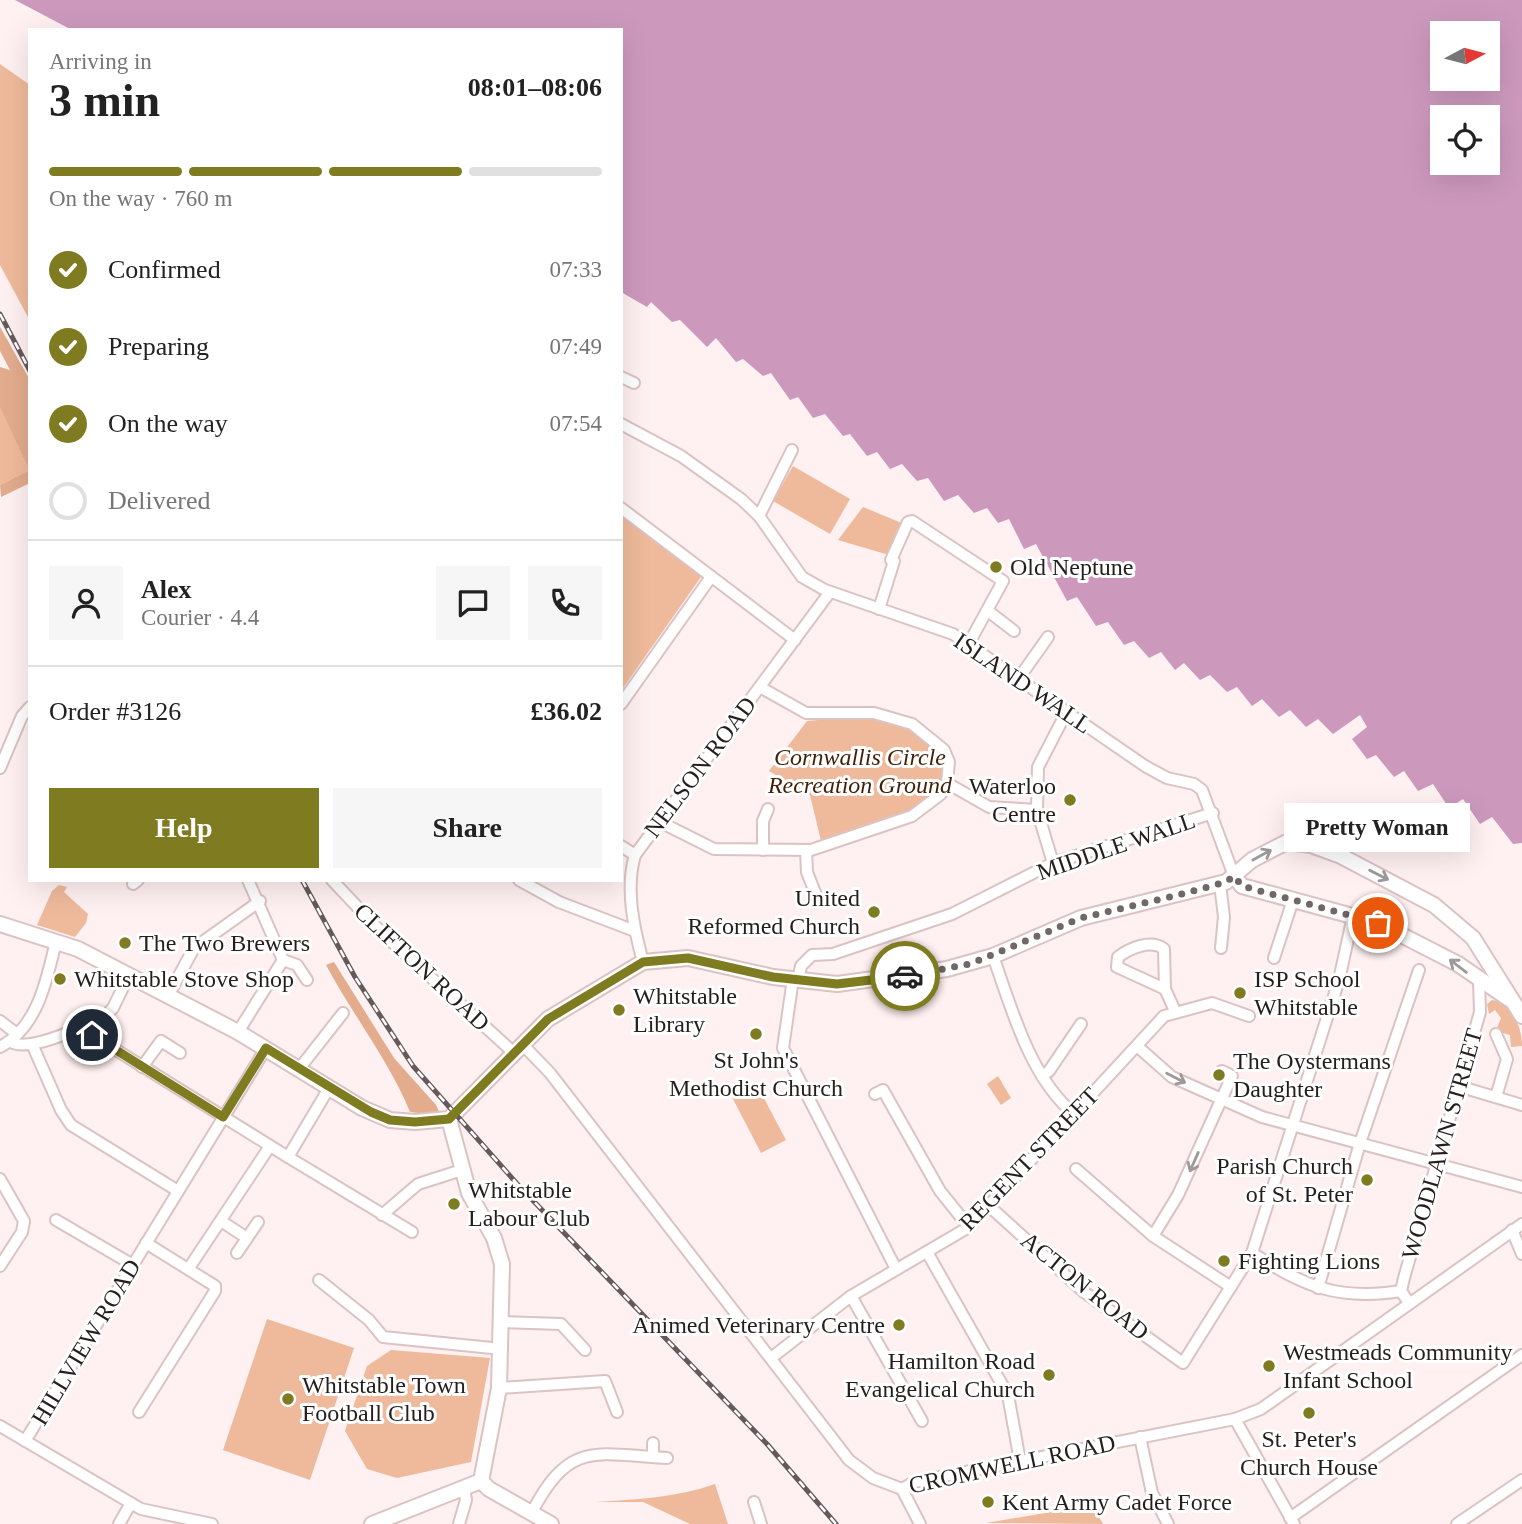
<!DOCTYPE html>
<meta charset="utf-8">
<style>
body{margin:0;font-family:Georgia,serif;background:#f6f6f6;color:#222;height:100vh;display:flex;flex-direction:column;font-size:26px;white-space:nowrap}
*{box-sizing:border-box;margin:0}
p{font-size:23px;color:#767676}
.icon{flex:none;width:38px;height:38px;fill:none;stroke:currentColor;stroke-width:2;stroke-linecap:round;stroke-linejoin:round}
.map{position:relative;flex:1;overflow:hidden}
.details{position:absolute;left:28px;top:28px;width:595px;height:854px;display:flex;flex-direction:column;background:#fff;border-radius:0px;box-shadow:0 7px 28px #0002}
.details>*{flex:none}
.needle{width:46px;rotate:83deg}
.tools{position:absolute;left:1430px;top:21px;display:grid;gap:14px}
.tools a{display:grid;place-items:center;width:70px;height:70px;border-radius:0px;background:#fff;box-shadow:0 7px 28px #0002;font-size:35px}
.pin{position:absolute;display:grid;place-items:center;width:60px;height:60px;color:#fff;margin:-30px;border:4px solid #fff;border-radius:50%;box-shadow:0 2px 7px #0007}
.courier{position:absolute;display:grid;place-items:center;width:70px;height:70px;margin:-35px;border:5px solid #7e7b21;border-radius:50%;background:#fff;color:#222;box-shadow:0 2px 9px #0007}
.bubble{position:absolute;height:49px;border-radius:0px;background:#fff;box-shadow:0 7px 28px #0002;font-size:23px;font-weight:800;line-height:49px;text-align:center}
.summary em{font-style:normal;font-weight:800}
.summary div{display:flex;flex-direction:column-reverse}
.summary{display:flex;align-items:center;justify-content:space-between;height:119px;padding:0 21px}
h1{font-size:46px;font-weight:800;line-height:52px}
.bar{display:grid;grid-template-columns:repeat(4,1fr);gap:10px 7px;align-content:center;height:84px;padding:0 21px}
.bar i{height:9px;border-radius:5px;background:#e0e0e0}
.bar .selected{background:#7e7b21}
.bar p{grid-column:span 4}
.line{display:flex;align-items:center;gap:18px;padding:0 21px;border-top:2px solid #e0e0e0}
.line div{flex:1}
.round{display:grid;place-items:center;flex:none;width:74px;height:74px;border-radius:0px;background:#f6f6f6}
ol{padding:0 21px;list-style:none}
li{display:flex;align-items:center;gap:21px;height:77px}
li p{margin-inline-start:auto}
li .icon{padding:7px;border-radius:50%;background:#7e7b21;color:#fff;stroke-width:4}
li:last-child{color:#767676}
li i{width:38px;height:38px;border:4px solid #e0e0e0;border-radius:50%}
.cta{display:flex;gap:14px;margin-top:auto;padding:14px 21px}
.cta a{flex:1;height:80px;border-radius:0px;background:#7e7b21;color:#fff;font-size:28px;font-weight:800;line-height:80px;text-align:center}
.cta a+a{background:#f6f6f6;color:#222}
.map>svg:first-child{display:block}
.green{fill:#efba9b}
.forest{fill:#e3ac8d}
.water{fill:#cc99bd;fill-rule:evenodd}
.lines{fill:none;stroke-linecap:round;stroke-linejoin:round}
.street-casing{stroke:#dbc3c4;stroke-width:14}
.secondary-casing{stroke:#dbc3c4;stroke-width:18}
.street{stroke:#fff;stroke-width:10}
.secondary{stroke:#fff;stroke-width:14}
.rail-casing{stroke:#655a5b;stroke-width:5}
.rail{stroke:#fff;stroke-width:2.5;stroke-dasharray:8;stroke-linecap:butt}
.oneway{stroke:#9d999a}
.done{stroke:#726768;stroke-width:7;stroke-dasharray:0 12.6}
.route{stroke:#7e7b21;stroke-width:9}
.poi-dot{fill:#7e7b21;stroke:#fff;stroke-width:2.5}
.labels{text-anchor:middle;stroke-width:6;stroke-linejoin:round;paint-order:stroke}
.poi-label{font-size:24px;fill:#261d1e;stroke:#fff;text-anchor:start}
.street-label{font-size:24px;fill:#261d1e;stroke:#fff}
.park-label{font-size:24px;font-style:italic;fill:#421f07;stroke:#fff}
</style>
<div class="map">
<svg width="1522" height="1524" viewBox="0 0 1522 1524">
<rect width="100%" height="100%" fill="#fff0f1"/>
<g class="green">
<path d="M0,64L30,85V321L0,265Z"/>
<path d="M0,406L29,470L0,485Z"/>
<path d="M793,466L850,499L830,534L773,501Z"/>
<path d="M863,507L904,524L889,555L838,540Z"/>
<path d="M621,515L703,574L621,691Z"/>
<path d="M863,716C892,720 934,731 945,763L941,788L914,812L821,841L810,795L769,771L807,721Z"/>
<path d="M59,885L67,887L64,892L88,914L86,923L75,937L37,925L52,891Z"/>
<path d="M1492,1000C1512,1003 1522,1027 1522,1046L1511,1047L1510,1035L1499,1032L1497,1028L1501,1018L1495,1010L1489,1014L1487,1004Z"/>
<path d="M998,1076L1011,1098L1001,1105L987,1084Z"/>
<path d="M757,1085L786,1140L761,1153L732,1097Z"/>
<path d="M267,1319L354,1348L310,1480L223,1450Z"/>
<path d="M391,1350L490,1358L471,1462L397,1478L367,1469L345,1431L367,1366Z"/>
<path d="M715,1484L728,1524H690L643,1502H596C636,1499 676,1498 715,1484Z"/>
<path d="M1092,1505L1103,1524L986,1523Z"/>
</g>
<g class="forest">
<path d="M0,327L30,380V483L1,497L0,485L29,470L0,407V367L10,370L0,351Z"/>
<path d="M334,962L394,1058L436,1105L441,1116L410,1112C390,1062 352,1014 326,965Z"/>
</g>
<path class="water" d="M15,0H1522V843L1513,844L1492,817L1480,824L1463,799L1449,808L1433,784L1418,791L1404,771L1394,777L1376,755L1367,759L1352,739L1367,727L1360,715L1333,734L1318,719L1306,727L1290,710L1279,717L1262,699L1252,706L1237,687L1227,692L1210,675L1200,680L1184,663L1175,670L1161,652L1149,658L1134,641L1124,645L1108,622L1096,626L1077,597L1067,601L1036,544L1024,549L1009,519L998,523L987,508L974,513L958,495L944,501L928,478L917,481L902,464L890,469L877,452L867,456L850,434L843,436L825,414L813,418L798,397L790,400L771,373L763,376L743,359L736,362L716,338L707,347L680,320L672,322L651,302L647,307L621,292V30H72ZM1442,33H1488V79H1442ZM1442,117H1488V163H1442Z"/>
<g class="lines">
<defs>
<g id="street">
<path d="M621,377L634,383"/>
<path d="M621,424L681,456L741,499L759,516L802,577L825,590L953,634L1145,766L1167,778L1194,784L1202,790L1234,876"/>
<path d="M621,508L795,640"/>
<path d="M759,516L792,450"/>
<path d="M879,609L894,561L891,560L908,522L912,521L1003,581L968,645"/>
<path d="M988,611L1014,631"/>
<path d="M1019,678L1048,637"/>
<path d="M621,704L711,577"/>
<path d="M0,768L22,716L30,707"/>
<path d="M947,783L989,807L1037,810"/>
<path d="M660,822L714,849L811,850L912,816L941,794L947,783L949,762L944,750L912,724L874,713H806L760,687"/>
<path d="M621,846L635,855"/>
<path d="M763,850V821L768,809"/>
<path d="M806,850L807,872L816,895"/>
<path d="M1053,863L1037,810L1038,767L1066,713"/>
<path d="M332,880L381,932L513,1052"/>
<path d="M519,880L559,902L635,931"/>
<path d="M133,884L138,880"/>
<path d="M1220,884L1224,917L1221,948"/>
<path d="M993,956C1012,1010 1030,1077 1074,1114"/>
<path d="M1274,958L1293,900"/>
<path d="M283,960L297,965L307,980"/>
<path d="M643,962C634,929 625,889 635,855L830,592"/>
<path d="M793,979L783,1048L896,1269"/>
<path d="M798,980L801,966L812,955L833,954L952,914L1053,863L1213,813"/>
<path d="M1165,989L1117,967L1118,957C1130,948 1151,939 1164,949L1165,989L1175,1011"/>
<path d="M169,994L194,948L260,901"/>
<path d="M0,1021L17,1034"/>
<path d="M86,1025L92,1035L288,1157"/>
<path d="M238,1032L283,960L248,880"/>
<path d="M11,1042C30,1053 84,1026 104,1017L113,1008L129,975"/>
<path d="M32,1044L61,1110L71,1125L178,1191"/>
<path d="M524,1046L550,1073L849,1460L873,1478L902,1489L914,1482L1235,1419L1261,1409L1522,1224"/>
<path d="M0,1047C38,1027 47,979 56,941"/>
<path d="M1138,1047L1172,1077L1262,1117L1522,1187"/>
<path d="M142,1067L161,1041L180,1053"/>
<path d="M299,1069L343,1013"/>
<path d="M1042,1076L1049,1071L1081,1024"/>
<path d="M1458,1086L1522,1105"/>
<path d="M329,1088L288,1157L412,1232"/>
<path d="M875,1094L883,1090L940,1191L969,1227"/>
<path d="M1496,1097L1507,1059L1496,1034"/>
<path d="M1076,1169L1153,1236L1231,1287"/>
<path d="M0,1179L24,1221L22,1232L0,1266"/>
<path d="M989,1206L1084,1292L1183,1363L1252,1253L1339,980L1353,916"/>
<path d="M382,1215L418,1184L462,1170"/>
<path d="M56,1220L133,1265"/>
<path d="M221,1221L247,1238"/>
<path d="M1512,1230L1522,1254"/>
<path d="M1153,1236L1178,1195L1232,1076L1222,1071"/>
<path d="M927,1252L1008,1395L1020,1461"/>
<path d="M237,1253L258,1222"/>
<path d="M1252,1253C1304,1286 1337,1301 1401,1291"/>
<path d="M189,1268L270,1146"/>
<path d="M319,1280L369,1320L383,1337L502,1349"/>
<path d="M1318,1288L1360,1143L1419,970"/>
<path d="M851,1296L922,1421"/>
<path d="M1409,1303L1401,1291L1404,1278L1480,1012L1479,981"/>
<path d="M503,1322L561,1324L585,1350"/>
<path d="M771,1358L851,1296L969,1227L1164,1016L1212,1003L1249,1016"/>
<path d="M499,1388L605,1381L617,1412"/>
<path d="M139,1412L215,1291V1286L146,1243"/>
<path d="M1235,1419L1294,1524"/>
<path d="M0,1426L141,1509L212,1524"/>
<path d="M1140,1437L1152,1493L1168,1524"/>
<path d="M25,1441L266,1048"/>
<path d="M653,1457V1443"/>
<path d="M902,1489L920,1524"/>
<path d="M754,1502L761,1524"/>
<path d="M532,1512C570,1440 595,1454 667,1458"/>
<path d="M1290,1518L1522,1355"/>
<path d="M119,1524L131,1503"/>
<path d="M459,1524L466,1500L464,1488"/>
<path d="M1457,1524L1522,1480"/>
</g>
<g id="secondary">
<path d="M1234,876L1242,886L1378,923L1458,964L1509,999"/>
<path d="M0,924L78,949L238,1032L362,1108L390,1120L415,1122L449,1119L548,1019L643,962L688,958L773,977L837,984L947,969L993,956L1081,918L1226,882L1252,860L1287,842L1311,845L1341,856L1434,905L1473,938L1522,1016"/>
<path d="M449,1119L469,1193L494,1238L502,1264L499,1388L481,1481"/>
<path d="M481,1481L489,1489L551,1524"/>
<path d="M372,1524L481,1481"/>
</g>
</defs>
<use href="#street" class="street-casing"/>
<use href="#secondary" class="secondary-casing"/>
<use href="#street" class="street"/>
<use href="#secondary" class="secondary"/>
<defs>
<g id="rail">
<path d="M0,314L30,371"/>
<path d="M302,880L355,977L413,1066L519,1186L767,1444L836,1524"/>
</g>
</defs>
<use href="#rail" class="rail-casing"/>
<use href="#rail" class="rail"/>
</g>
<defs><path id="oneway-shaft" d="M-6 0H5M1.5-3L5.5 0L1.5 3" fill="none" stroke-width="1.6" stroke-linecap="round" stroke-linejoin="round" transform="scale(1.75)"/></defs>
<g class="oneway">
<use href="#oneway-shaft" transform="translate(1262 855) rotate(-29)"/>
<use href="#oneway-shaft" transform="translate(1379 875) rotate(27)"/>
<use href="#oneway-shaft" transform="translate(1458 966) rotate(-143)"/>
<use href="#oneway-shaft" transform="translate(1176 1078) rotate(27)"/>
<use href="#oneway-shaft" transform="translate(1194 1162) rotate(114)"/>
</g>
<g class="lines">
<path class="done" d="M905,976L970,964L1081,918L1178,895L1226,882L1234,876L1242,886L1378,923"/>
<path class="route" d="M92,1035L223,1117L266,1048L371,1112L390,1120L415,1122L449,1119L548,1019L643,962L688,958L773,977L837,984L905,976"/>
</g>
<g class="poi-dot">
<circle cx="996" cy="567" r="7"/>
<circle cx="1070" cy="800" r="7"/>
<circle cx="874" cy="912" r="7"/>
<circle cx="125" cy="943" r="7"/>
<circle cx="60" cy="979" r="7"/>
<circle cx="1240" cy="993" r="7"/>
<circle cx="619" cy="1010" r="7"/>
<circle cx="756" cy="1034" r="7"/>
<circle cx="1219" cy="1075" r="7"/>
<circle cx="1367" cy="1180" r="7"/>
<circle cx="454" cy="1204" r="7"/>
<circle cx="1224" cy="1261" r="7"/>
<circle cx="899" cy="1325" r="7"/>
<circle cx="1269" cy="1366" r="7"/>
<circle cx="1049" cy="1375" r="7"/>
<circle cx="288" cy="1399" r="7"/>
<circle cx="1309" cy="1413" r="7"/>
<circle cx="988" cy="1502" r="7"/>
</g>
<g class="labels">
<g class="poi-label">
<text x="1010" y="575">Old Neptune</text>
<text x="1056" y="794" text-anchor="end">Waterloo<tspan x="1056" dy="28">Centre</tspan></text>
<text x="860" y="906" text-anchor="end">United<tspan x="860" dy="28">Reformed Church</tspan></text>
<text x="139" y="951">The Two Brewers</text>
<text x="74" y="987">Whitstable Stove Shop</text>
<text x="1254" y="987">ISP School<tspan x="1254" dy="28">Whitstable</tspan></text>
<text x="633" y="1004">Whitstable<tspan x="633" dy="28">Library</tspan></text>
<text x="756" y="1068" text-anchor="middle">St John's<tspan x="756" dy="28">Methodist Church</tspan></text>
<text x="1233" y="1069">The Oystermans<tspan x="1233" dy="28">Daughter</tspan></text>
<text x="1353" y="1174" text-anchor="end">Parish Church<tspan x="1353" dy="28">of St. Peter</tspan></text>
<text x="468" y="1198">Whitstable<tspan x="468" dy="28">Labour Club</tspan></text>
<text x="1238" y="1269">Fighting Lions</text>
<text x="885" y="1333" text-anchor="end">Animed Veterinary Centre</text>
<text x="1283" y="1360">Westmeads Community<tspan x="1283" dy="28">Infant School</tspan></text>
<text x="1035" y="1369" text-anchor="end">Hamilton Road<tspan x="1035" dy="28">Evangelical Church</tspan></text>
<text x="302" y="1393">Whitstable Town<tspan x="302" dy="28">Football Club</tspan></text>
<text x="1309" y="1447" text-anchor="middle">St. Peter's<tspan x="1309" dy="28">Church House</tspan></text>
<text x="1002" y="1510">Kent Army Cadet Force</text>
</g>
<g class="street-label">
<text transform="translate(1023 683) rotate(34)" y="8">ISLAND WALL</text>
<text transform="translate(700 767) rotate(-53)" y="8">NELSON ROAD</text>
<text transform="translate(1116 846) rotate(-19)" y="8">MIDDLE WALL</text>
<text transform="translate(422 967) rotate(43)" y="8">CLIFTON ROAD</text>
<text transform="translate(1442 1144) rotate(-74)" y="8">WOODLAWN STREET</text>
<text transform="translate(1029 1159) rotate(-46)" y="8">REGENT STREET</text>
<text transform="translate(1085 1286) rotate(39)" y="8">ACTON ROAD</text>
<text transform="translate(86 1342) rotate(-59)" y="8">HILLVIEW ROAD</text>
<text transform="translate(1012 1464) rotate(-12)" y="8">CROMWELL ROAD</text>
</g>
<g class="park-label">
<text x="860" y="765">Cornwallis Circle<tspan x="860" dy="28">Recreation Ground</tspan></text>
</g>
</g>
</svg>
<div class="tools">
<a><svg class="needle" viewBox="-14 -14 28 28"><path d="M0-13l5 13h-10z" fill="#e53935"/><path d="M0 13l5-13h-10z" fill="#767676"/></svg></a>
<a><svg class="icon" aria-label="locate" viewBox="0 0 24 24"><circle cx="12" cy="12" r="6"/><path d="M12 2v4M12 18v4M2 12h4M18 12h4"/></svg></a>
</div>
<div class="pin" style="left:1378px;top:923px;background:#ea580c"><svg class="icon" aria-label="bag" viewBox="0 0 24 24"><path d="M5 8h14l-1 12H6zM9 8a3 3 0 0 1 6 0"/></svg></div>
<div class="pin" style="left:92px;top:1035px;background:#1f2937"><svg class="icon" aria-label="home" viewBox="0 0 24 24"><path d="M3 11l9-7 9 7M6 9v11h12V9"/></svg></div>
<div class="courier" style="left:905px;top:976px"><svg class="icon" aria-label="car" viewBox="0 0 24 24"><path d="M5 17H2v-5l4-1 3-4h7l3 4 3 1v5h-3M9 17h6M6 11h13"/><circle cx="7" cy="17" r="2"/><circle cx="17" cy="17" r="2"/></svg></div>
<div class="bubble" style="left:1284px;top:803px;width:186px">Pretty Woman</div>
<section class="details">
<div class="summary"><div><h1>3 min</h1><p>Arriving in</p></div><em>08:01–08:06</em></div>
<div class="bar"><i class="selected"></i><i class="selected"></i><i class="selected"></i><i></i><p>On the way · 760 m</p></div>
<ol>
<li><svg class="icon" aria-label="check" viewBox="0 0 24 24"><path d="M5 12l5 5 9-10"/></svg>Confirmed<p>07:33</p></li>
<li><svg class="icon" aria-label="check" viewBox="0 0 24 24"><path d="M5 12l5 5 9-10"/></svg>Preparing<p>07:49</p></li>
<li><svg class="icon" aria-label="check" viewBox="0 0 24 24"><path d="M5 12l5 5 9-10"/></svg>On the way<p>07:54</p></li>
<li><i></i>Delivered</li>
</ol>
<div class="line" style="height:126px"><a class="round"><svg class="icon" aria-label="person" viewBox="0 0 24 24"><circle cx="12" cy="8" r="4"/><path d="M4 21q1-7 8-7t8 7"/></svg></a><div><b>Alex</b><p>Courier · 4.4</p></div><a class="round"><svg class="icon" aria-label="chat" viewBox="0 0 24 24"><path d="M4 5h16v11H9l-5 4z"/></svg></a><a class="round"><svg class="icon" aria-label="phone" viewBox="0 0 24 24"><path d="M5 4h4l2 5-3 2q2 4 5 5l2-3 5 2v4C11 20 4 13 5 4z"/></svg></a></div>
<div class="line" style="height:91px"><div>Order #3126</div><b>£36.02</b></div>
<div class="cta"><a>Help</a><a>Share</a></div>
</section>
</div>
